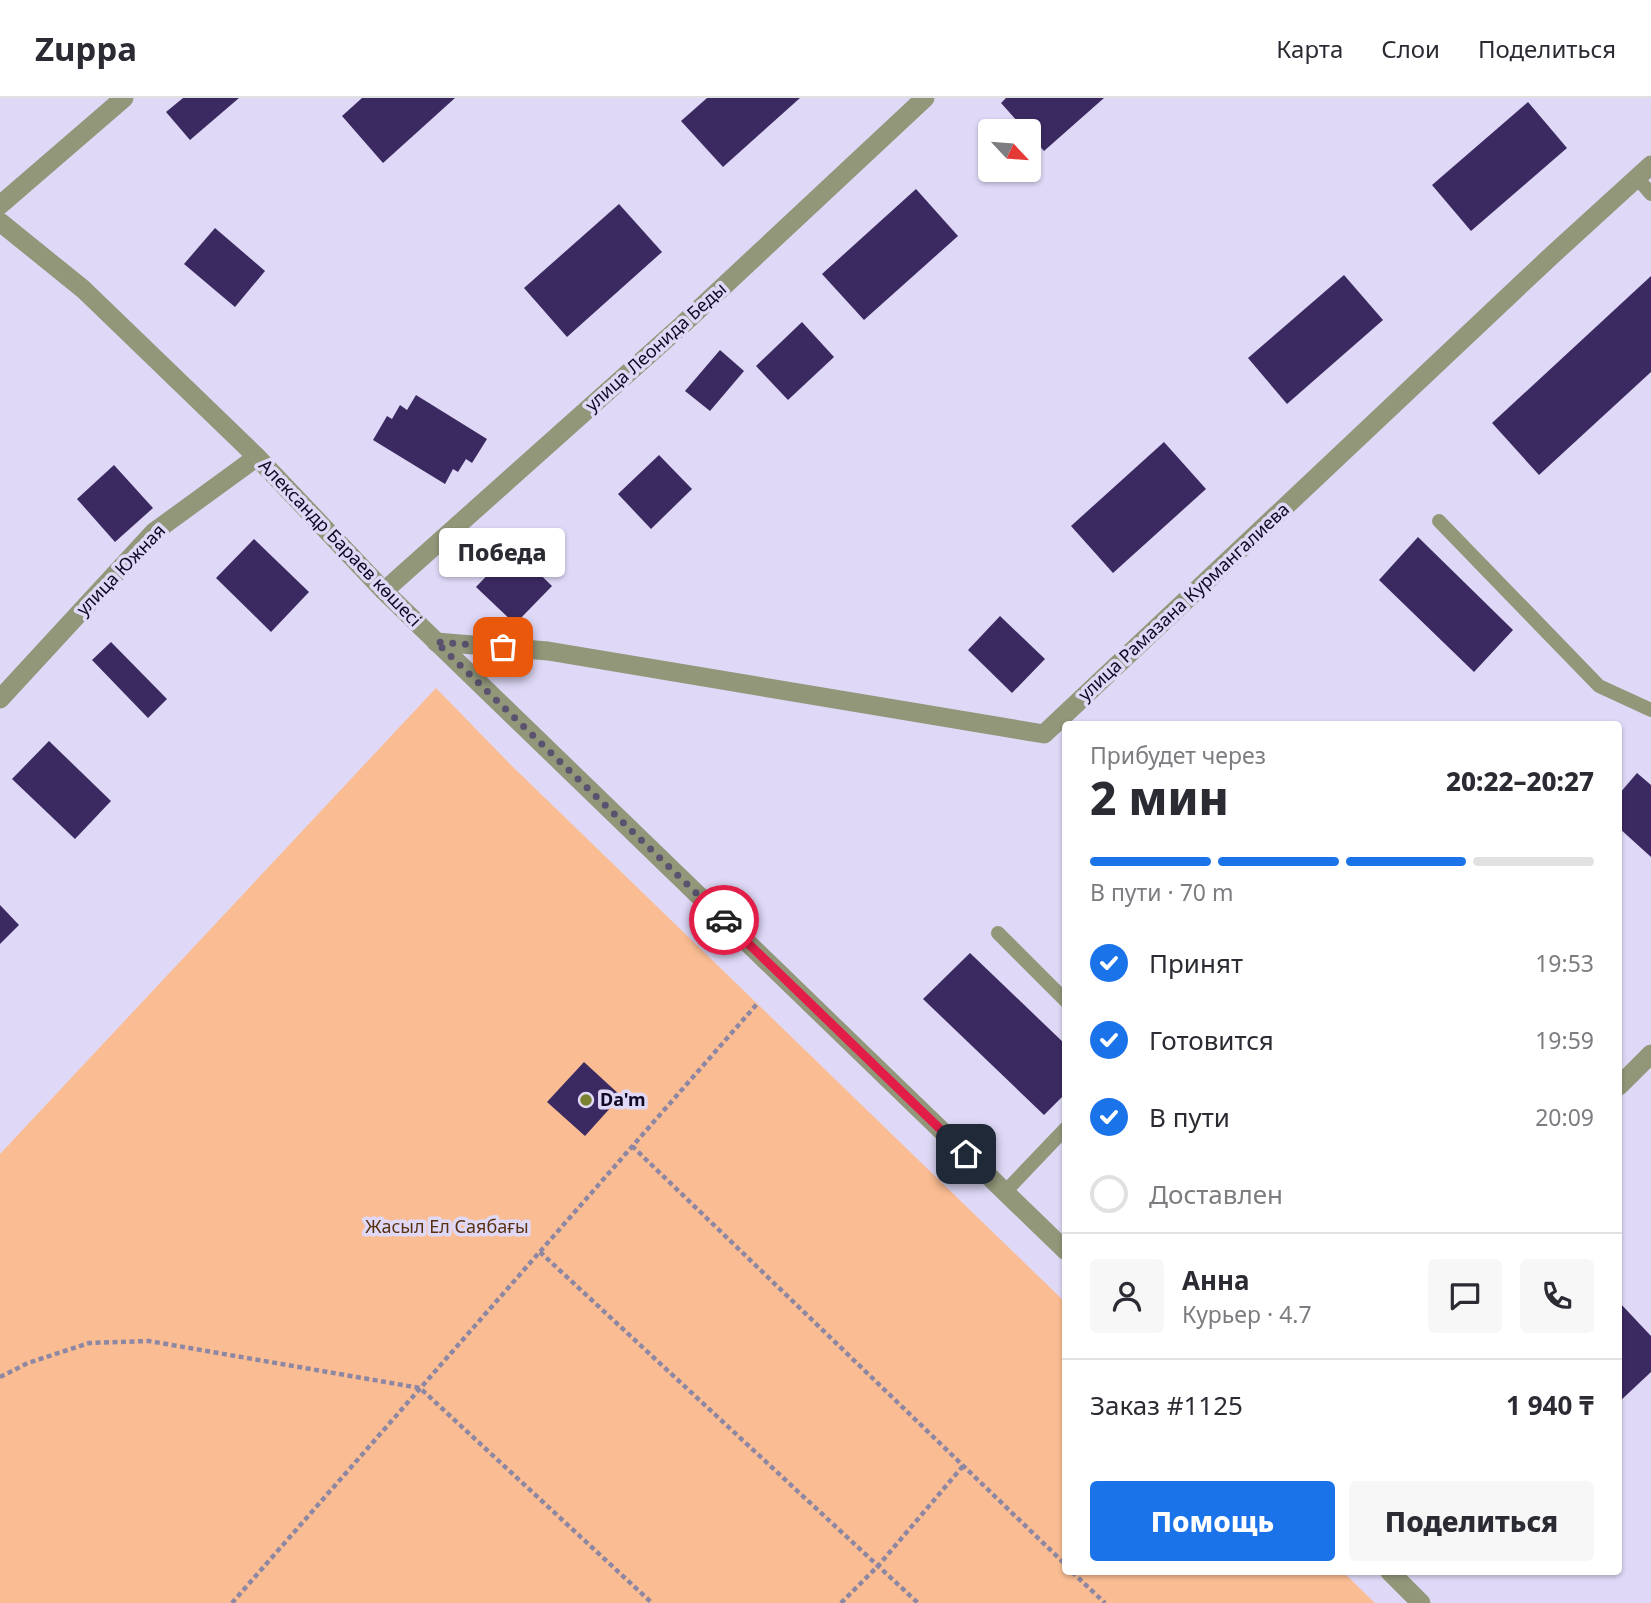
<!DOCTYPE html>
<html lang="ru">
<meta charset="utf-8">
<style>
body{margin:0;font-family:"Noto Sans",sans-serif;background:#f7f7f7;color:#2b2b33;height:100vh;display:flex;flex-direction:column;font-size:26px;white-space:nowrap}
*{box-sizing:border-box;margin:0}
p{font-size:23px;color:#7c7c81}
.icon{flex:none;width:38px;height:38px;fill:none;stroke:currentColor;stroke-width:2;stroke-linecap:round;stroke-linejoin:round}
.map{position:relative;flex:1;overflow:hidden}
.panel{position:absolute;left:1062px;top:623px;width:560px;height:854px;display:flex;flex-direction:column;background:#fff;border-radius:7px;box-shadow:0 2px 5px #0004}
.panel>*{flex:none}
.needle{width:46px;rotate:116deg}
.controls{position:absolute;left:978px;top:21px;display:grid;gap:14px}
.controls a{display:grid;place-items:center;width:63px;height:63px;border-radius:7px;background:#fff;box-shadow:0 2px 5px #0004;font-size:35px}
.pin{position:absolute;display:grid;place-items:center;width:60px;height:60px;color:#fff;margin:-30px;border-radius:14px;box-shadow:0 4px 10px #0006}
.courier{position:absolute;display:grid;place-items:center;width:70px;height:70px;margin:-35px;border:5px solid #e11d48;border-radius:50%;background:#fff;color:#222;box-shadow:0 2px 9px #0007}
.bubble{position:absolute;height:49px;border-radius:7px;background:#fff;box-shadow:0 2px 5px #0004;font-size:23px;font-weight:800;line-height:49px;text-align:center}
.headline em{font-style:normal;font-weight:800}
.headline div{display:flex;flex-direction:column-reverse}
.headline{display:flex;align-items:center;justify-content:space-between;height:119px;padding:0 28px}
h1{font-size:46px;font-weight:800;line-height:52px}
.bar{display:grid;grid-template-columns:repeat(4,1fr);gap:10px 7px;align-content:center;height:84px;padding:0 28px}
.bar i{height:9px;border-radius:5px;background:#e1e1e2}
.bar .selected{background:#1a73e8}
.bar p{grid-column:span 4}
.line{display:flex;align-items:center;gap:18px;padding:0 28px;border-top:2px solid #e1e1e2}
.line div{flex:1}
.round{display:grid;place-items:center;flex:none;width:74px;height:74px;border-radius:7px;background:#f7f7f7}
ol{padding:0 28px;list-style:none}
li{display:flex;align-items:center;gap:21px;height:77px}
li p{margin-inline-start:auto}
li .icon{padding:7px;border-radius:50%;background:#1a73e8;color:#fff;stroke-width:4}
li:last-child{color:#7c7c81}
li i{width:38px;height:38px;border:4px solid #e1e1e2;border-radius:50%}
.cta{display:flex;gap:14px;margin-top:auto;padding:14px 28px}
.cta a{flex:1;height:80px;border-radius:7px;background:#1a73e8;color:#fff;font-size:28px;font-weight:800;line-height:80px;text-align:center}
.cta a+a{background:#f7f7f7;color:#2b2b33}
header{display:flex;align-items:center;gap:42px;box-sizing:border-box;height:98px;padding:0 35px;background:#fff;border-bottom:2px solid #e1e1e2}
header strong{font-size:33px}
nav{display:flex;gap:38px;margin-inline-start:auto;font-size:24px}
.map>svg:first-child{display:block}
.green{fill:#fabd93}
.building{fill:#3b2a61}
.lines{fill:none;stroke-linecap:round;stroke-linejoin:round}
.path{stroke:#8e87a3;stroke-width:4.5;stroke-dasharray:5 3.5;stroke-linecap:butt}
.service{stroke:#92977a;stroke-width:14}
.minor{stroke:#92977a;stroke-width:19}
.tertiary{stroke:#92977a;stroke-width:19}
.done{stroke:#5a526e;stroke-width:7;stroke-dasharray:0 12.6}
.route{stroke:#e11d48;stroke-width:9}
.poi-dot{fill:#79822e;stroke:#dfd9f7;stroke-width:2.5}
.labels{text-anchor:middle;stroke-width:7;stroke-linejoin:round;paint-order:stroke}
.street-label{font-size:18px;fill:#120924;stroke:#dfd9f7}
.poi-label{font-size:18px;font-weight:bold;fill:#120924;stroke:#dfd9f7;text-anchor:start}
.park-label{font-size:18px;fill:#5a3110;stroke:#dfd9f7}
</style>
<header>
<strong>Zuppa</strong>
<nav><a>Карта</a><a>Слои</a><a>Поделиться</a></nav>
</header>
<div class="map">
<svg width="1651" height="1505" viewBox="0 0 1651 1505">
<rect width="100%" height="100%" fill="#dfd9f7"/>
<path class="green" d="M436,590L512,668L1066,1205V1474H1343L1375,1505H0V1056Z"/>
<g class="building">
<path d="M183,0H239L190,42L166,14Z"/>
<path d="M362,0H455L383,65L342,18Z"/>
<path d="M707,0H800L723,69L681,23Z"/>
<path d="M1006,0H1104L1044,53L1029,36V33H1026L1001,5Z"/>
<path d="M1528,4L1567,50L1471,133L1432,87Z"/>
<path d="M916,91L958,138L864,222L822,176Z"/>
<path d="M619,106L662,154L567,239L524,190Z"/>
<path d="M215,130L265,173L235,209L184,166Z"/>
<path d="M1344,177L1383,222L1287,306L1248,260Z"/>
<path d="M1651,178V274L1539,377L1492,325Z"/>
<path d="M802,224L834,259L788,302L756,268Z"/>
<path d="M720,252L744,273L710,313L685,293Z"/>
<path d="M416,297L487,341L472,365L466,361L458,374L453,371L445,386L373,342L387,318L392,321L400,307L407,312Z"/>
<path d="M1164,344L1206,391L1113,475L1071,428Z"/>
<path d="M659,357L692,391L651,431L618,396Z"/>
<path d="M114,367L153,410L115,444L77,401Z"/>
<path d="M1418,439L1513,532L1474,574L1379,482Z"/>
<path d="M254,441L309,494L271,534L216,480Z"/>
<path d="M513,450L552,488L515,526L476,489Z"/>
<path d="M1000,518L1045,561L1012,595L968,552Z"/>
<path d="M111,544L167,601L148,620L92,562Z"/>
<path d="M49,643L111,703L75,741L12,681Z"/>
<path d="M1637,675L1651,687V759L1619,730V696Z"/>
<path d="M0,807L19,827L0,846Z"/>
<path d="M970,855L1066,947V995L1044,1017L923,901Z"/>
<path d="M584,964L621,998L585,1038L547,1004Z"/>
<path d="M1619,1204L1651,1238V1274L1619,1304Z"/>
</g>
<g class="lines">
<g class="path">
<path d="M632,1048L1066,1467"/>
<path d="M540,1154L918,1505"/>
<path d="M0,1279L28,1265L89,1245L149,1243L420,1290L652,1505"/>
<path d="M1072,1474L1105,1505"/>
<path d="M232,1505L757,906"/>
<path d="M841,1505L878,1468L963,1368"/>
</g>
<g class="service">
<path d="M1637,80L1651,96"/>
<path d="M1439,423L1599,588L1651,612"/>
<path d="M998,835L1066,903"/>
<path d="M1005,1094L1066,1030"/>
</g>
<g class="minor">
<path d="M384,493L682,227L925,0"/>
<path d="M436,544L548,553L1044,636L1549,160L1651,67"/>
<path d="M0,601L154,434L257,359"/>
<path d="M1619,988L1651,956"/>
</g>
<g class="tertiary">
<path d="M0,107L124,0"/>
<path d="M0,124L83,191L257,359L384,493L1066,1153"/>
<path d="M1390,1474L1421,1505"/>
</g>
</g>
<g class="lines">
<path class="done" d="M503,549L436,544L724,822"/>
<path class="route" d="M724,822L966,1056"/>
</g>
<circle class="poi-dot" cx="586" cy="1002" r="7"/>
<g class="labels">
<g class="street-label">
<text transform="translate(656 249) rotate(-42)" y="6">улица Леонида Беды</text>
<text transform="translate(340 445) rotate(46)" y="6">Александр Бараев көшесі</text>
<text transform="translate(121 472) rotate(-46)" y="6">улица Южная</text>
<text transform="translate(1184 504) rotate(-43)" y="6">улица Рамазана Курмангалиева</text>
</g>
<g class="poi-label">
<text x="600" y="1008">Da'm</text>
</g>
<g class="park-label">
<text x="447" y="1135">Жасыл Ел Саябағы</text>
</g>
</g>
</svg>
<div class="controls">
<a><svg class="needle" viewBox="-14 -14 28 28"><path d="M0-13l5 13h-10z" fill="#e53935"/><path d="M0 13l5-13h-10z" fill="#7c7c81"/></svg></a>
</div>
<div class="pin" style="left:503px;top:549px;background:#ea580c"><svg class="icon" aria-label="bag" viewBox="0 0 24 24"><path d="M5 8h14l-1 12H6zM9 8a3 3 0 0 1 6 0"/></svg></div>
<div class="pin" style="left:966px;top:1056px;background:#1f2937"><svg class="icon" aria-label="home" viewBox="0 0 24 24"><path d="M3 11l9-7 9 7M6 9v11h12V9"/></svg></div>
<div class="courier" style="left:724px;top:822px"><svg class="icon" aria-label="car" viewBox="0 0 24 24"><path d="M5 17H2v-5l4-1 3-4h7l3 4 3 1v5h-3M9 17h6M6 11h13"/><circle cx="7" cy="17" r="2"/><circle cx="17" cy="17" r="2"/></svg></div>
<div class="bubble" style="left:439px;top:430px;width:126px">Победа</div>
<section class="panel">
<div class="headline"><div><h1>2 мин</h1><p>Прибудет через</p></div><em>20:22–20:27</em></div>
<div class="bar"><i class="selected"></i><i class="selected"></i><i class="selected"></i><i></i><p>В пути · 70 m</p></div>
<ol>
<li><svg class="icon" aria-label="check" viewBox="0 0 24 24"><path d="M5 12l5 5 9-10"/></svg>Принят<p>19:53</p></li>
<li><svg class="icon" aria-label="check" viewBox="0 0 24 24"><path d="M5 12l5 5 9-10"/></svg>Готовится<p>19:59</p></li>
<li><svg class="icon" aria-label="check" viewBox="0 0 24 24"><path d="M5 12l5 5 9-10"/></svg>В пути<p>20:09</p></li>
<li><i></i>Доставлен</li>
</ol>
<div class="line" style="height:126px"><a class="round"><svg class="icon" aria-label="person" viewBox="0 0 24 24"><circle cx="12" cy="8" r="4"/><path d="M4 21q1-7 8-7t8 7"/></svg></a><div><b>Анна</b><p>Курьер · 4.7</p></div><a class="round"><svg class="icon" aria-label="chat" viewBox="0 0 24 24"><path d="M4 5h16v11H9l-5 4z"/></svg></a><a class="round"><svg class="icon" aria-label="phone" viewBox="0 0 24 24"><path d="M5 4h4l2 5-3 2q2 4 5 5l2-3 5 2v4C11 20 4 13 5 4z"/></svg></a></div>
<div class="line" style="height:91px"><div>Заказ #1125</div><b>1 940 ₸</b></div>
<div class="cta"><a>Помощь</a><a>Поделиться</a></div>
</section>
</div>
